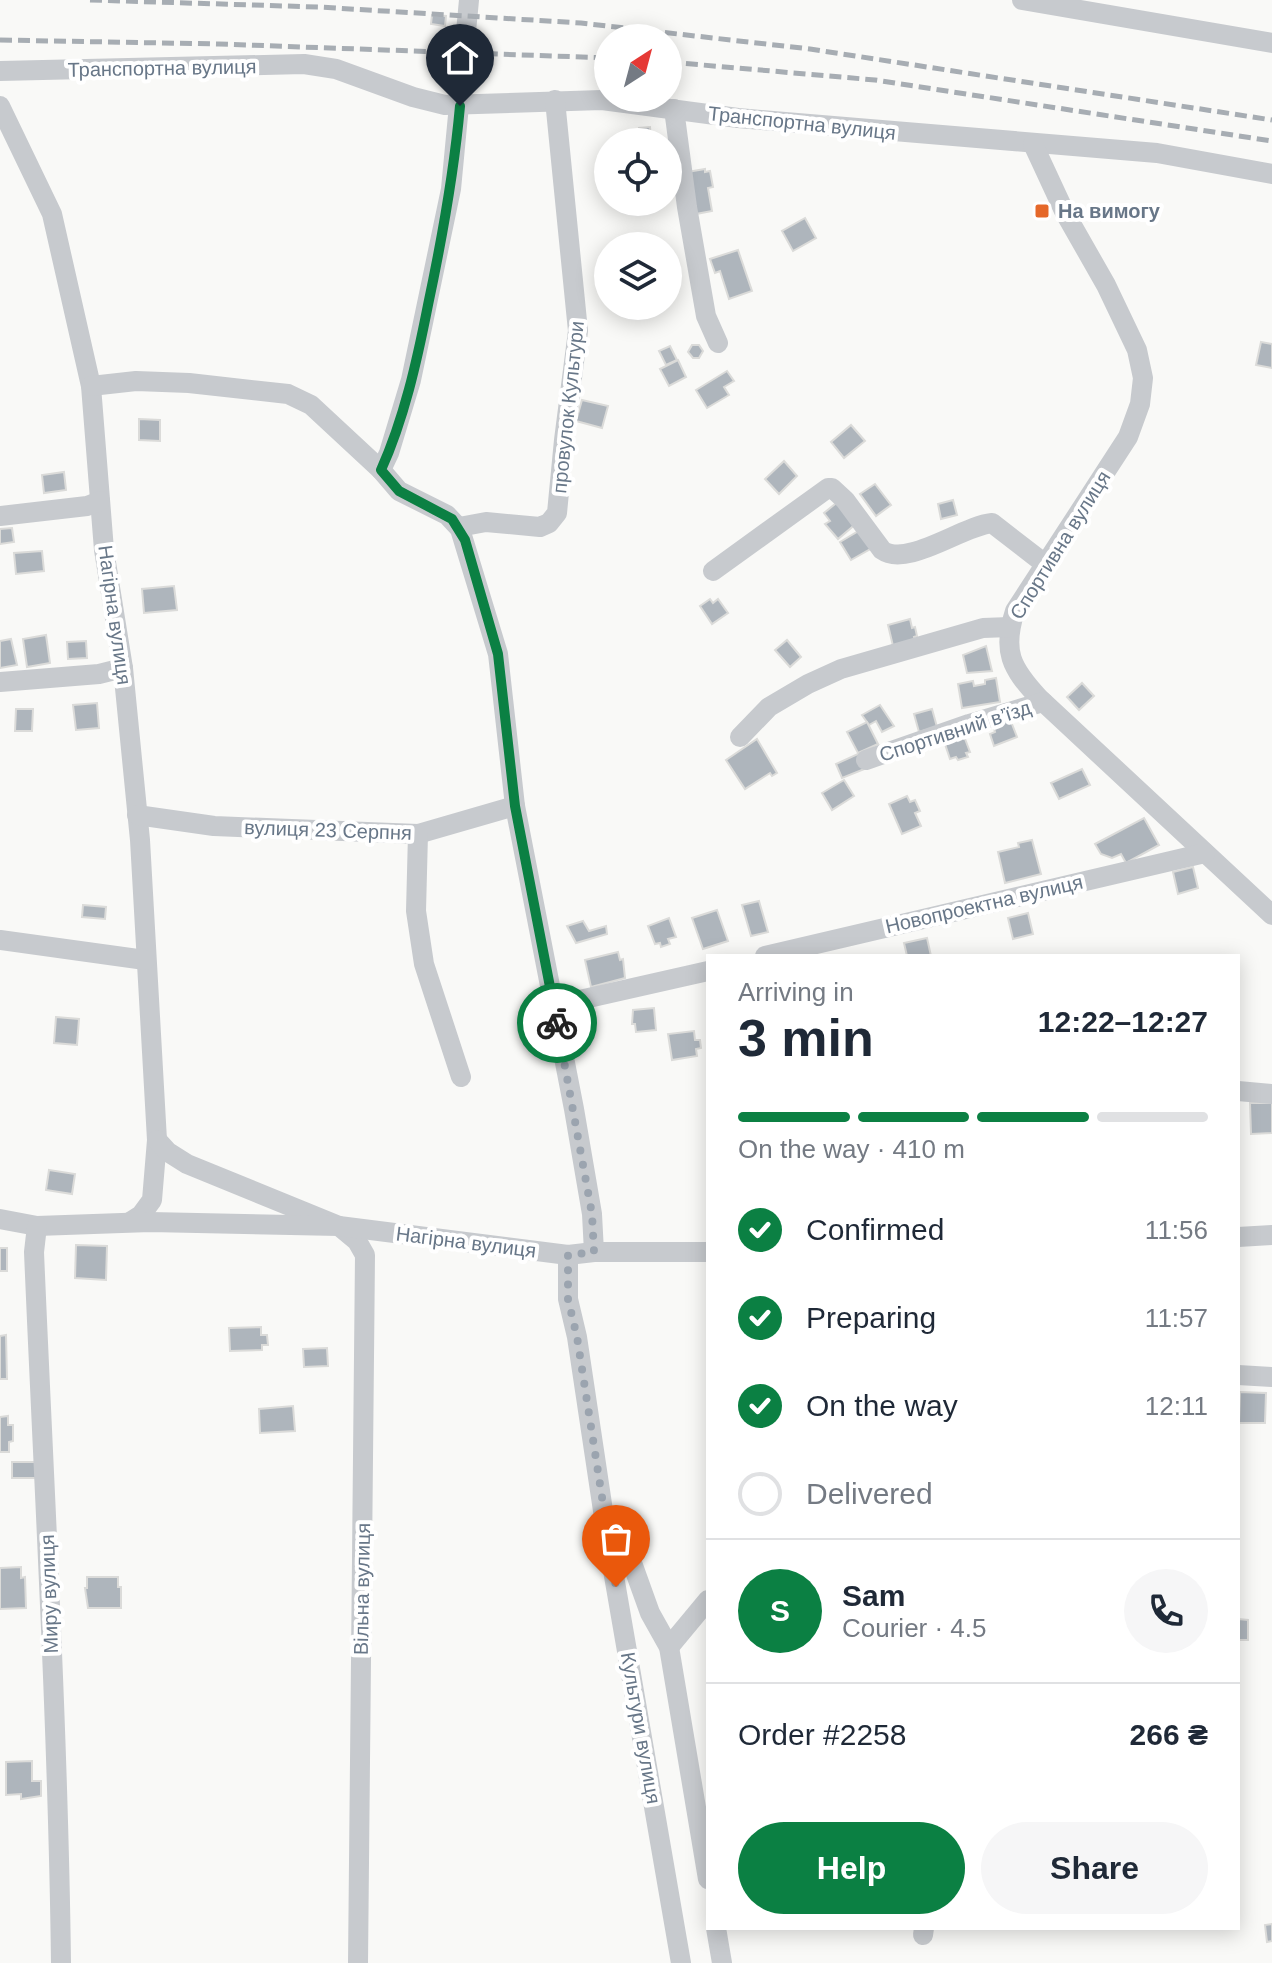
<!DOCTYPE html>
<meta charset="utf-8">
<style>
body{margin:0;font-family:Arial,sans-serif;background:#f6f6f7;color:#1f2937;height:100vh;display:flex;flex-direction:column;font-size:30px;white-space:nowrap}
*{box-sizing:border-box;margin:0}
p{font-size:26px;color:#747a83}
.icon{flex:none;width:44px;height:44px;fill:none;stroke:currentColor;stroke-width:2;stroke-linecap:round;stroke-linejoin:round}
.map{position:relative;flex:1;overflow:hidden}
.details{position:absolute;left:706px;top:954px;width:534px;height:976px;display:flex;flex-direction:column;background:#fff;border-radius:0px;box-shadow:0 4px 20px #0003}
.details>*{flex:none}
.needle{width:52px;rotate:36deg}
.controls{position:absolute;left:594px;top:24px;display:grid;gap:16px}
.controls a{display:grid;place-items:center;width:88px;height:88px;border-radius:50%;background:#fff;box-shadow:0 4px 20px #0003;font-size:40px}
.pin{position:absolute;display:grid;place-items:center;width:68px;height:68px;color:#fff;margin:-82px -34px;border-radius:50% 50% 50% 0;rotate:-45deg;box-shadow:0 0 8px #0007}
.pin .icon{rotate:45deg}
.courier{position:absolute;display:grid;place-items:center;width:80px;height:80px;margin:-40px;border:6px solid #0b8043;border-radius:50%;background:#fff;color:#222;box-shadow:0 2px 10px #0007}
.head em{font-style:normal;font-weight:700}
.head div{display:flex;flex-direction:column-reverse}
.head{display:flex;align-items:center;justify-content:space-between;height:136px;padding:0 32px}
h1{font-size:52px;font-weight:700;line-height:60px}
.bar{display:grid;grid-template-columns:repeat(4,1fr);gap:12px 8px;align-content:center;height:96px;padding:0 32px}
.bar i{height:10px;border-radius:6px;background:#e0e1e3}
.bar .on{background:#0b8043}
.bar p{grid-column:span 4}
.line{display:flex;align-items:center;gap:20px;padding:0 32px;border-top:2px solid #e0e1e3}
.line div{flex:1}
.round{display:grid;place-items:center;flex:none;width:84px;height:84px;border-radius:42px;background:#f6f6f7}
ol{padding:0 32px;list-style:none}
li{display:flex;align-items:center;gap:24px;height:88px}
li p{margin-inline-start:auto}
li .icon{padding:8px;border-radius:50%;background:#0b8043;color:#fff;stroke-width:4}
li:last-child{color:#747a83}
li i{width:44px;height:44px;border:4px solid #e0e1e3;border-radius:50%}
.primary-button{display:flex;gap:16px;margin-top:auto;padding:16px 32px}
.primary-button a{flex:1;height:92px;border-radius:48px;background:#0b8043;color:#fff;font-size:32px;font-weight:700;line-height:92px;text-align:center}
.primary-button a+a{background:#f6f6f7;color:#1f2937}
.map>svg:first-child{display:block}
.building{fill:#aeb5bc;stroke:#dbdbd9;stroke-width:2}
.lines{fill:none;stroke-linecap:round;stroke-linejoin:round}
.minor{stroke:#c7cace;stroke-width:20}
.rail{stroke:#a7adb3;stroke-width:5;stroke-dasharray:12 6;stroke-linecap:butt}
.done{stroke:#9ba4af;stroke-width:8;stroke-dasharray:0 14.4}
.route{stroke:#0b8043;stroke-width:10}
.poi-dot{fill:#e5682a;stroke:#fff;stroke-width:3}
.labels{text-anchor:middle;stroke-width:8;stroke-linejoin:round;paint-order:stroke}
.street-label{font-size:20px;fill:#687788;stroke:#fff}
.poi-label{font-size:20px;font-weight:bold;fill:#687788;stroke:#fff;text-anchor:start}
</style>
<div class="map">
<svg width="1272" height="1963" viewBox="0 0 1272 1963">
<rect width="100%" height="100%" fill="#f9f9f7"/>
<g class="building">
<path d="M432,15L446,16L445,26L431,24Z"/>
<path d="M650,127L651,142H640L639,128Z"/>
<path d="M705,169V172L710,171L713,187L708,188L712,211L696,214L687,172Z"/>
<path d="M805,218L816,238L793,251L782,231Z"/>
<path d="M738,250L752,291L729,299L720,271L715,273L710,259Z"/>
<path d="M1261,342L1272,344V368L1256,365Z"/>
<path d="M692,345H699L703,351L699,358H693L688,352Z"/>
<path d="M670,346L677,360L666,365L659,351Z"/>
<path d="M678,360L686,377L669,386L660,369Z"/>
<path d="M727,371L734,381L724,387L729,395L707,408L696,390Z"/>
<path d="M582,400L608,406L602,428L576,421Z"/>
<path d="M139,419L160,420V441L139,440Z"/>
<path d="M851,425L865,441L844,458L831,442Z"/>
<path d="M784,461L797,476L779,494L765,479Z"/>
<path d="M64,472L66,490L44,493L42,475Z"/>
<path d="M875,484L891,505L876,516L860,494Z"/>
<path d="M840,500L858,522L838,539L825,524L830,521L824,513Z"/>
<path d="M953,500L957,515L941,519L938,504Z"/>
<path d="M12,528L14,542L0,544V529Z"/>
<path d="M862,529L872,548L851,560L840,542Z"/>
<path d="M42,551L44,571L16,574L14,553Z"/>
<path d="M174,586L177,610L144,613L142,589Z"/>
<path d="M710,599L713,603L718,599L728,613L712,624L700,606Z"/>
<path d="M910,619L912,628L915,627L917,636L914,637L915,641L893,646L888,625Z"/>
<path d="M46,635L50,663L27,667L23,639Z"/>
<path d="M11,639L17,665L0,668V641Z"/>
<path d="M787,640L801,657L790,667L775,650Z"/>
<path d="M86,641L87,658L68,659L67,642Z"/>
<path d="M986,646L992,671L967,673L963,655Z"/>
<path d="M996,678L1000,702L962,708L958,684L973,681L974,686L985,684V680Z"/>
<path d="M1082,683L1094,696L1079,710L1067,697Z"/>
<path d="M97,703L99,728L76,730L73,705Z"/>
<path d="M880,705L894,726L882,732L876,721L869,725L862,715Z"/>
<path d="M16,709H33L32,731H15Z"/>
<path d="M932,709L937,727L919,732L914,714Z"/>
<path d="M1010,719L1017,737L994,746L990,734L995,732L993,725Z"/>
<path d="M867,722L878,744L858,753L847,732Z"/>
<path d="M962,731L970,752L966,753L968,757L958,760L956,757L950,759L943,738Z"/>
<path d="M757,739L777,773L772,776L770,773L745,789L726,760Z"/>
<path d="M860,753L867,768L842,778L836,764Z"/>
<path d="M1082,769L1090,785L1059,799L1051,783Z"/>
<path d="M844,780L854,796L832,810L822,793Z"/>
<path d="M907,796L910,802L915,800L920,811L915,813L921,826L902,834L889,804Z"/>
<path d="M1144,818L1159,845L1126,863L1121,854L1112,858L1101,854L1095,844Z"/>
<path d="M1032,840L1041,874L1005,883L998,852L1019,847L1018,843Z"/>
<path d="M1193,867L1198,888L1178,894L1173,872Z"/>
<path d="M759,901L768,932L751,936L742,905Z"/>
<path d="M83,905L106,907L105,919L82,917Z"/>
<path d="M717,910L728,941L703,949L692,918Z"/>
<path d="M1028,913L1033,934L1013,939L1008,918Z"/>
<path d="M669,918L676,937L668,939L670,944L661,947L660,943L655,944L648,926Z"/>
<path d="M583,921L589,931L606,926L607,934L576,943L567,926Z"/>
<path d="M927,938L931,956H907L904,943Z"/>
<path d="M618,952L620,960L623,959L625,978L591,987L585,960Z"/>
<path d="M654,1008L656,1030L636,1032L635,1024H632L633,1010Z"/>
<path d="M56,1017L79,1019L77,1045L54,1043Z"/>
<path d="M694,1031L695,1040H700L701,1048L696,1049L697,1056L672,1060L668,1034Z"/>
<path d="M1250,1103H1272V1133L1251,1134Z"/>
<path d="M49,1170L75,1174L72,1194L46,1190Z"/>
<path d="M76,1245L107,1246L106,1280L75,1278Z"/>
<rect x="0" y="1248" width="7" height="23"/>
<path d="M261,1327V1335H267L268,1345H262V1350L230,1351L229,1328Z"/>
<path d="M6,1335L7,1379H0V1336Z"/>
<path d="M327,1348L328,1366L304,1367L303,1349Z"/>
<path d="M1240,1392L1266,1393L1265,1423H1239Z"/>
<path d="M293,1406L295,1431L260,1433L259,1409Z"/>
<path d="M8,1416V1425H13V1441L9,1442V1452H0V1417Z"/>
<rect x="12" y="1462" width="27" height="16"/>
<path d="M21,1567V1578L25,1577L26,1608L0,1609V1568Z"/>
<path d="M87,1577H118V1587H121V1608H88L85,1588H87Z"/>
<path d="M1238,1619L1248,1620V1640H1238Z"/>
<path d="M32,1761V1781H41V1796L21,1799V1794L6,1795V1762Z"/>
<path d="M1272,1924V1941L1267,1942L1265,1925Z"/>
</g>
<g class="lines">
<g class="minor">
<path d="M1022,0L1272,43"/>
<path d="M0,71L304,64L336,69L413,97L445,105L602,100L738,118L1157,153L1272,174"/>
<path d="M0,106L52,214L91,386L104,550L123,668L140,840L157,1140L152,1200L141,1215L130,1222"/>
<path d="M674,109L687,207L706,316L718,343"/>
<path d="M1033,144L1065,213L1106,285L1137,350L1143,378L1140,404L1128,437L1015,611C1002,651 1011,668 1039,698L1272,915"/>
<path d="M91,386L136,381L189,383L288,394L311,405L381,470L399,491L447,515L460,529L498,654L515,806L574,1109L592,1214L594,1252"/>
<path d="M381,470L389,453L411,380L451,189L469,0"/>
<path d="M0,516L87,506L100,501"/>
<path d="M459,527L486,522L540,527L549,523L557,513L564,440L578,331L555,100"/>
<path d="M713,571L828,488H832L845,500L882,550C907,568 962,526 992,523L1045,564"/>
<path d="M0,682L99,674L123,668"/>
<path d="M740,737L769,707L808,684L841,669L983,628L1010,627"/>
<path d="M866,760L969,724L1043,702"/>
<path d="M137,815L214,826L418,834L515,806"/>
<path d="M418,834L416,911L424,964L461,1077"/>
<path d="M0,940L145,960"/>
<path d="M765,956L1205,853"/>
<path d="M553,1006L708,971"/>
<path d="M1238,1091L1272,1094"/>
<path d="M157,1140L168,1152L187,1164L339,1226L357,1241L365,1255L358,1963"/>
<path d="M0,1219L37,1226L150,1222L339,1226L568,1255L594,1252H708"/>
<path d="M37,1226L34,1252C44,1489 58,1726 61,1963"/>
<path d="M1238,1237L1272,1235"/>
<path d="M568,1255V1299L577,1337L605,1524L681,1963"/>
<path d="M1238,1375L1272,1377"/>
<path d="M605,1524L627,1549L650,1613L669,1647L708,1879"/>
<path d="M669,1647L708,1600"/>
<path d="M716,1928L722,1963"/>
<path d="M923,1935L924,1928"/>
</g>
<g class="rail">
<path d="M90,0L318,7L581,23L810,49L1272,120"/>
<path d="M0,40L219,44L608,58"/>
<path d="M668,62L875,80L1272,141"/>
</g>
</g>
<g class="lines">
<path class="done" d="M557,1023L592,1214L594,1252L568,1255V1299L577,1337L616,1587"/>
<path class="route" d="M460,106C454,173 442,239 428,305C417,361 404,419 381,470L399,491L452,519L465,540L498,654L515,806L557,1023"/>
</g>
<rect class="poi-dot" x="1034" y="203" width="16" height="16" rx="4"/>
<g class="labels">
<g class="street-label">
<text transform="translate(162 68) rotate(-1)" y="7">Транспортна вулиця</text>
<text transform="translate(802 123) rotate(6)" y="7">Транспортна вулиця</text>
<text transform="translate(568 407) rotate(-84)" y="7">провулок Культури</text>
<text transform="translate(1060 545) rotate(-58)" y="7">Спортивна вулиця</text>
<text transform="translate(115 615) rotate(82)" y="7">Нагірна вулиця</text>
<text transform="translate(955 731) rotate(-18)" y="7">Спортивний в’їзд</text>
<text transform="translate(328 830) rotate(2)" y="7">вулиця 23 Серпня</text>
<text transform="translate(984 904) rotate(-13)" y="7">Новопроектна вулиця</text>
<text transform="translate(466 1242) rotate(7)" y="7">Нагірна вулиця</text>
<text transform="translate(362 1589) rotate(-89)" y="7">Вільна вулиця</text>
<text transform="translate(49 1594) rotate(-92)" y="7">Миру вулиця</text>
<text transform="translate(641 1728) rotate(80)" y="7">Культури вулиця</text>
</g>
<g class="poi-label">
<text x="1058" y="218">На вимогу</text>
</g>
</g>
</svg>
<div class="controls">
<a><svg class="needle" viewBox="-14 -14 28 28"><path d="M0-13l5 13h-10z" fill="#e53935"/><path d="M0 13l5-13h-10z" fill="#747a83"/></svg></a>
<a><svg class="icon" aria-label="locate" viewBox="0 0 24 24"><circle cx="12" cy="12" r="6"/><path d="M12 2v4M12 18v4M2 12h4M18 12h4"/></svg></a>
<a><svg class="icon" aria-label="layers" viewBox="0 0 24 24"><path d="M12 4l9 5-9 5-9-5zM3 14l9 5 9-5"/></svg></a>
</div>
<div class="pin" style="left:616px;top:1587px;background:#ea580c"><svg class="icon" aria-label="bag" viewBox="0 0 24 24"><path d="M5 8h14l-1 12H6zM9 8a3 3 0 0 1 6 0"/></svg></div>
<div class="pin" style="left:460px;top:106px;background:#1f2937"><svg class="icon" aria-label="home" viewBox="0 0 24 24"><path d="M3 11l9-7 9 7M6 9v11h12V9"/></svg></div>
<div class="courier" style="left:557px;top:1023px"><svg class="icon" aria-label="bike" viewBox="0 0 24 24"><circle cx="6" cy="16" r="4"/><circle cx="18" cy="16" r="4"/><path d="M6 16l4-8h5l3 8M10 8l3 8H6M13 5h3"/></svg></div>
<section class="details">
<div class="head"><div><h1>3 min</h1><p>Arriving in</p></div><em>12:22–12:27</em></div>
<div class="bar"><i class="on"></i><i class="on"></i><i class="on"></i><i></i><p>On the way · 410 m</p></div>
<ol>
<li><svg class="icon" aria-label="check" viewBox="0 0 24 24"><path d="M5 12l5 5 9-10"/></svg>Confirmed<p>11:56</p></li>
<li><svg class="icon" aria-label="check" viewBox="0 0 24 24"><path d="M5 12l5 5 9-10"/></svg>Preparing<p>11:57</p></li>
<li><svg class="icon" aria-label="check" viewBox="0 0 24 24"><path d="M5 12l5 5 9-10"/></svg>On the way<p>12:11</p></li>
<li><i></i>Delivered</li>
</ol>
<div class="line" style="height:144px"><b class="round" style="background:#0b8043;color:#fff">S</b><div><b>Sam</b><p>Courier · 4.5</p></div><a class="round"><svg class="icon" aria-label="phone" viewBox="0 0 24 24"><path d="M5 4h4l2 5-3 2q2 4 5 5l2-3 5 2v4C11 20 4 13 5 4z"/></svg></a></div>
<div class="line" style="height:104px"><div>Order #2258</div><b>266 ₴</b></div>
<div class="primary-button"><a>Help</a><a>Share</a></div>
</section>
</div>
